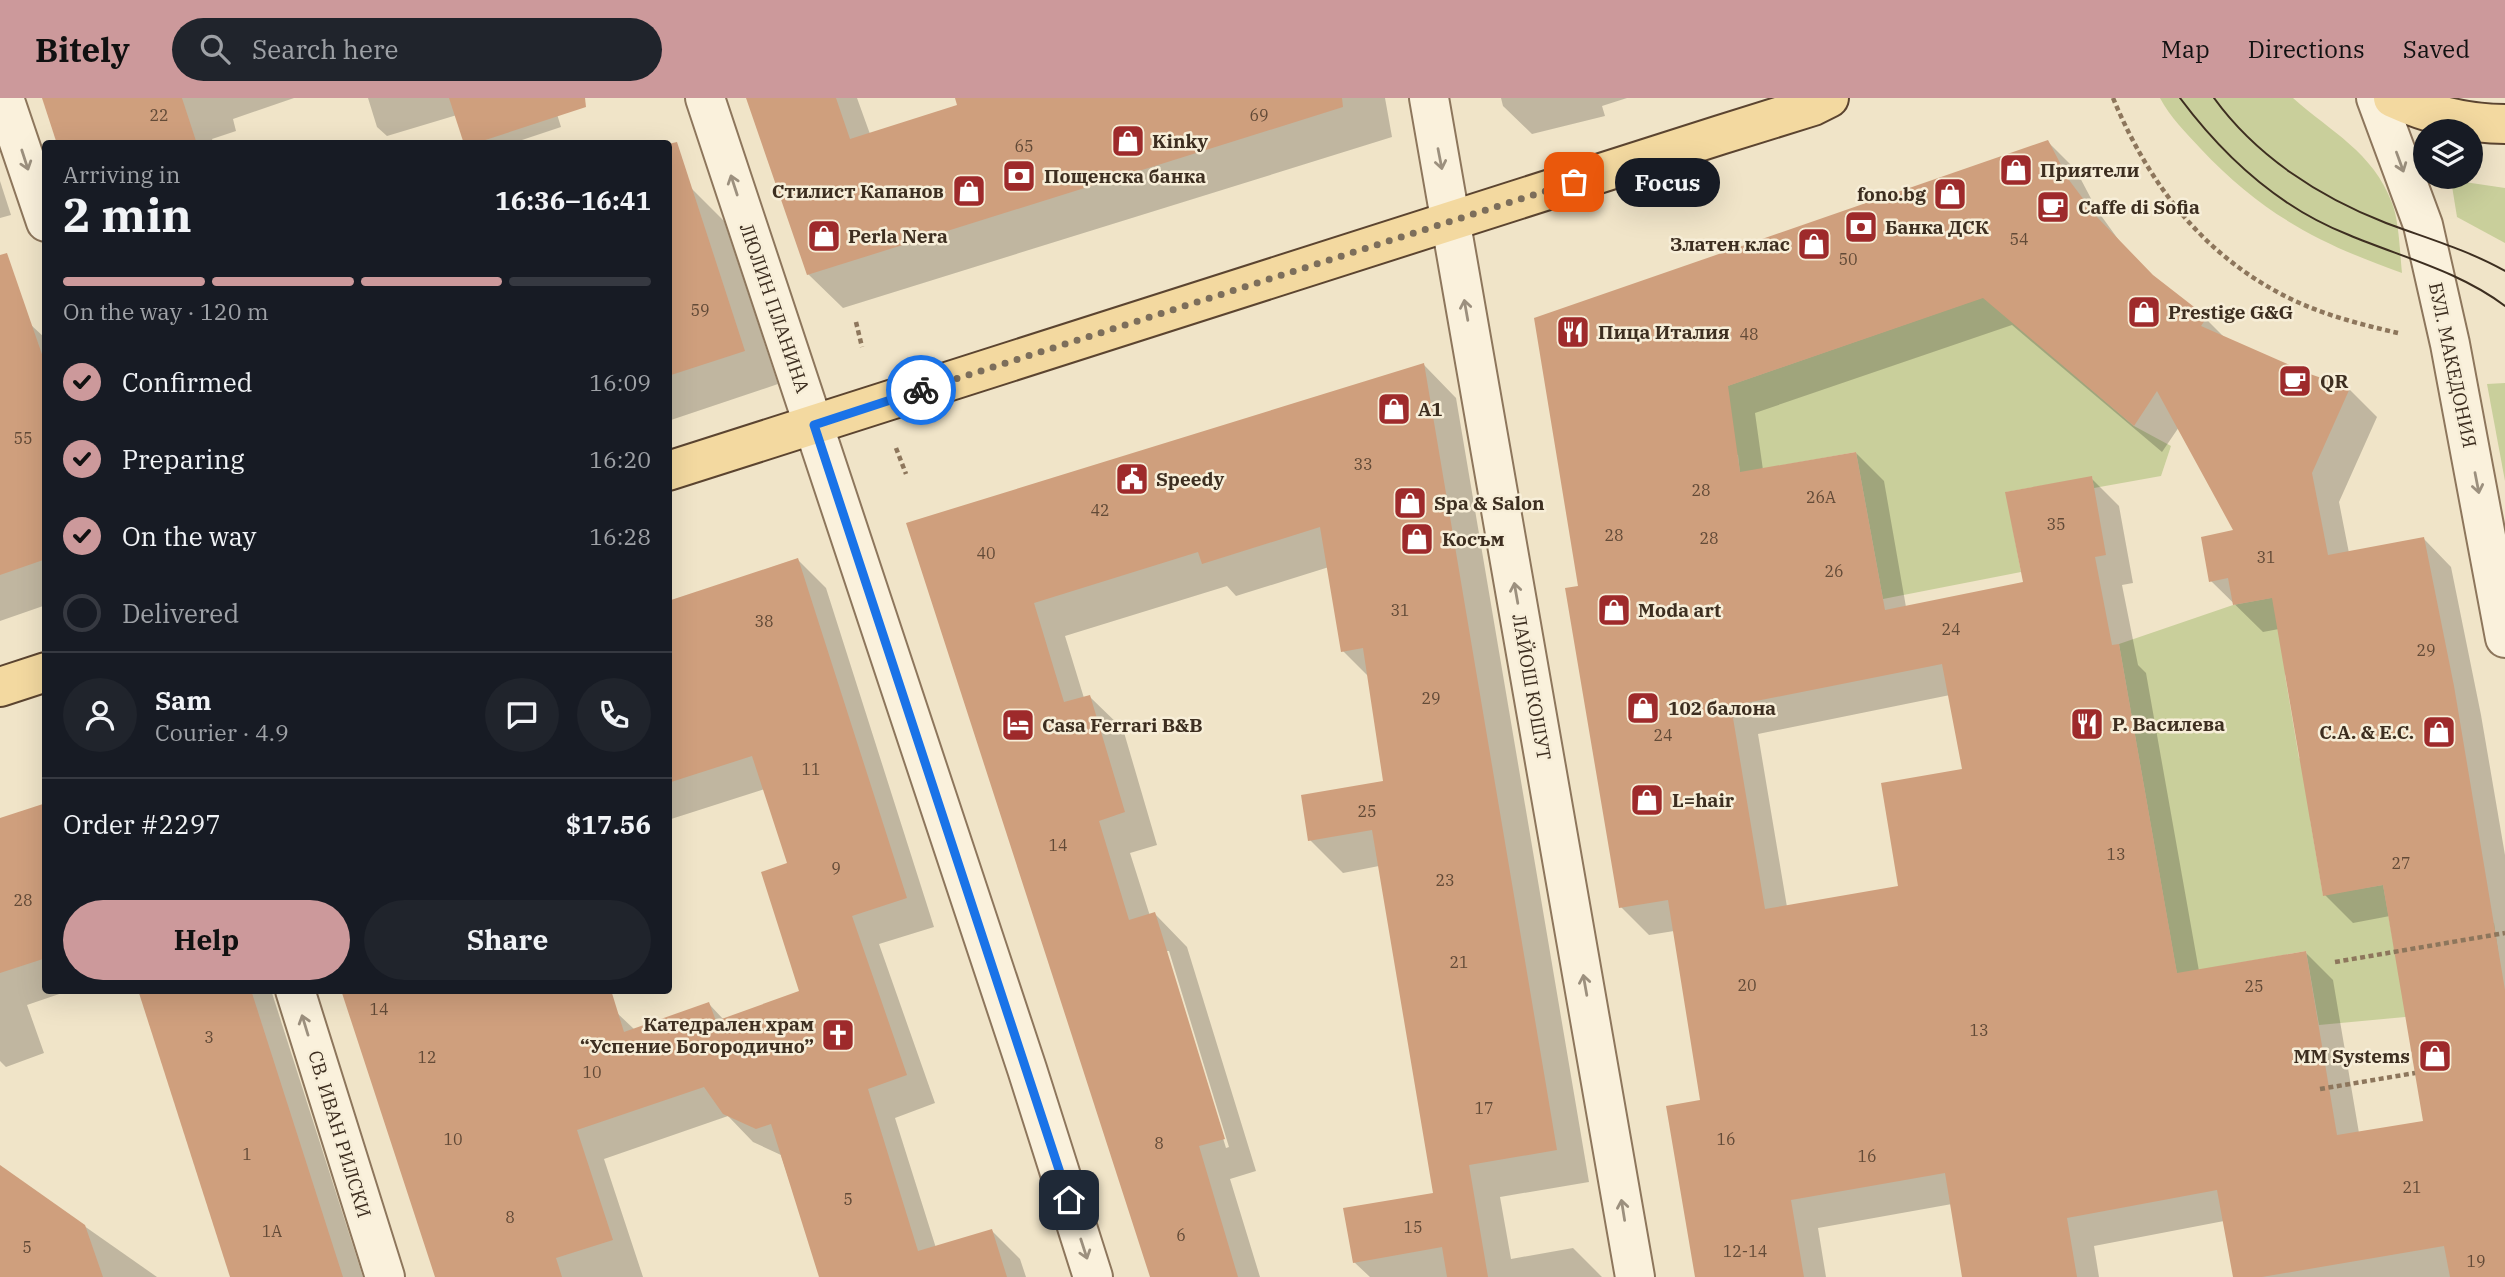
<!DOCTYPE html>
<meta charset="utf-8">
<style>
body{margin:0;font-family:"IBM Plex Serif",serif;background:#20242c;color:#f1f3f6;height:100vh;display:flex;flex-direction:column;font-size:26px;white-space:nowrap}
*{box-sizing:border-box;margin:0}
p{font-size:23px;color:#9ea1a6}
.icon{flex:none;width:38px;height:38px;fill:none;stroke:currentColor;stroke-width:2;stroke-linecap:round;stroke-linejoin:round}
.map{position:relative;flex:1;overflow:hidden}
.drawer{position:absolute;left:42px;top:42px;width:630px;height:854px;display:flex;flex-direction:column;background:#171b24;border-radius:7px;box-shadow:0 7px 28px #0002}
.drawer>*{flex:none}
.buttons{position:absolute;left:2413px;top:21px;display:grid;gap:14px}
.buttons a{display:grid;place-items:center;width:70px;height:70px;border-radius:50%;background:#171b24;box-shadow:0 7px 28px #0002;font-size:35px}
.pin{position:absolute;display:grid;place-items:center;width:60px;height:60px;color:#fff;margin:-30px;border-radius:14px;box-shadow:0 4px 10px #0006}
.courier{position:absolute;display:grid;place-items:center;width:70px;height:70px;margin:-35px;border:5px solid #1a73e8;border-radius:50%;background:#fff;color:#222;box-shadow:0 2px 9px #0007}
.bubble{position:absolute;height:49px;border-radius:24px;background:#171b24;box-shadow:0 7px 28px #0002;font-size:23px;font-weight:800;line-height:49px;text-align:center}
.summary em{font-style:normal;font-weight:800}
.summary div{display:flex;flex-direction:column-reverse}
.summary{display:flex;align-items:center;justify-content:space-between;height:119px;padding:0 21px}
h1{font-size:46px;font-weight:800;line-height:52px}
.bar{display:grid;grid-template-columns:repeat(4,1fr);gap:10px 7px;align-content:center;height:84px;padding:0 21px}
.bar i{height:9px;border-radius:5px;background:#363941}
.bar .active{background:#cc999b}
.bar p{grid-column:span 4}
.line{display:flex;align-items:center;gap:18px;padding:0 21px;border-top:2px solid #363941}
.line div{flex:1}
.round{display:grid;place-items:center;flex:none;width:74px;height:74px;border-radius:37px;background:#20242c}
ol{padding:0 21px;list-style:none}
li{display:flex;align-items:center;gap:21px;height:77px}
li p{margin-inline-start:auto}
li .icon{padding:7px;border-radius:50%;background:#cc999b;color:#111;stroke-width:4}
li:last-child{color:#9ea1a6}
li i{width:38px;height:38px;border:4px solid #363941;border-radius:50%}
.action{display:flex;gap:14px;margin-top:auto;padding:14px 21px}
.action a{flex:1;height:80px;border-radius:42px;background:#cc999b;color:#111;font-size:28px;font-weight:800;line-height:80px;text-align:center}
.action a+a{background:#20242c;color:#f1f3f6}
header{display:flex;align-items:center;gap:42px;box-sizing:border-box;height:98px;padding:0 35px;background:#cc999b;color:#111}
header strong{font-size:33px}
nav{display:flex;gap:38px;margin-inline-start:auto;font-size:24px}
.search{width:490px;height:63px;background:#20242c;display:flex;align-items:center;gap:18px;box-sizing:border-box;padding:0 24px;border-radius:38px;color:#9ea1a6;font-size:26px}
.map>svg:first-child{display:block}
.green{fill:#c9cf9b}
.shadow{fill:#0003;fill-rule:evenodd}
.building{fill:#cf9f7d;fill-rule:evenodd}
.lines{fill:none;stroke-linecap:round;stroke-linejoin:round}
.minor-casing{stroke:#8d765c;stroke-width:42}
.primary-casing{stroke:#5b4430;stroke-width:42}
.path{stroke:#8d765c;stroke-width:4.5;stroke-dasharray:5 3.5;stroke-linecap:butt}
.minor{stroke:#faf1dc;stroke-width:38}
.primary{stroke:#f3d9a0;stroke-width:38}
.tram{stroke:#3d2e20;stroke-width:2}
.oneway{stroke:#9c907e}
.done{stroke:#7c6e5b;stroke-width:7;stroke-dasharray:0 12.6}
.route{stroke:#1a73e8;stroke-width:9}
.labels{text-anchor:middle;stroke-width:5;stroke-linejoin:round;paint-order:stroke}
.number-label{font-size:16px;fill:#624a37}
.poi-label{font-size:19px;font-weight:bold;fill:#3d2e20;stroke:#f7eed8;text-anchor:start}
.street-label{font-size:19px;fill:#3d2e20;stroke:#f7eed8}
</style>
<header>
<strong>Bitely</strong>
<div class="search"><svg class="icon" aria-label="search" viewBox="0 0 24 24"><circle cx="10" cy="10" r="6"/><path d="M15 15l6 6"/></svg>Search here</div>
<nav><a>Map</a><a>Directions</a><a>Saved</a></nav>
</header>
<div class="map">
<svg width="2505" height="1179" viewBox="0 0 2505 1179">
<rect width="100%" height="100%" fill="#f0e4c8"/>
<g class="green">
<path d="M2160,0H2293C2331,34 2373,54 2392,105C2399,122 2400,156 2402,175C2318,145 2262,116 2200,50C2186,35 2170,19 2160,0Z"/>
<path d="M2451,82L2505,90V145L2457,119Z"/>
<path d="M1984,199L2134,328L2171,348L2161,378L2094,390L2092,379L2006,394L2021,474L1883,501L1856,354L1740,375L1738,357L1638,319Z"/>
<path d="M2505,285V383L2487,286Z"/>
<path d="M2308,493L2285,577L2299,660L2370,710L2310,721L2323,797L2383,787L2393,843L2494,825L2505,902L2405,919L2319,927L2306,853L2177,876L2119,546L2233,507Z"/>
</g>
<g class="shadow">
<path d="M44,0H294L233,21L236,33L212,41L214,46H59Z"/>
<path d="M368,0H552L561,29L510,46H466L457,17L387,38L377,29Z"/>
<path d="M748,0H857L870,36L959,9L957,0H1385L1392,39L843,210L808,176Z"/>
<path d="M1501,0H1627L1602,8L1605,18L1532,36L1503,8Z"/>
<path d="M2048,44L2076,72L2097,112L2123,148L2155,181L2206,221L2226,241L2309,278L2349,291L2377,319L2339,404L2349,455L2424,441L2451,469L2481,617L2505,757V1179H2235L2224,1123L2094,1148L2099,1179H1964L1952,1106L1818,1130L1826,1179H1696L1702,1004L1674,833L1649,837L1621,809L1580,489L1536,221ZM2012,227L2162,354L2179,329L2236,433L2211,483L2263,534L2279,531L2325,797L2353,825L2390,818L2425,1024L2359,1035L2333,882L2305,854L2199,873L2146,575L2138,567L2122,487L2133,485L2119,408L2091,380L2025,485L1906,509L1884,383L1856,355L1763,372L1755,315ZM1950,597L1964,673L1900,790L1787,809L1758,636Z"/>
<path d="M0,83L11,117L0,120Z"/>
<path d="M691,90L724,123L778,286L668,323V97Z"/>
<path d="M30,226L46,241V507L0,523V236Z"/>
<path d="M1424,267L1456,300L1589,1084L1500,1099L1511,1161L1573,1150L1602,1179H1370L1354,1164L1435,1096L1379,768L1343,775L1310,742L1385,684L1370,580L1343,553L1329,469L1236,498L1227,488L1065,538L1084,600L1090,599L1123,631L1157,747L1130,755L1150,818L1155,816L1187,849L1256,1073L1230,1081L1260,1179H1152L908,427ZM1165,853H1169L1229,1049L1226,1050Z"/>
<path d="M798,462L826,490L934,829L879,846L935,1005L895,1020L936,1150L992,1133L1020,1161L1026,1179H821L781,1057L753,1044L728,1018L604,1061L643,1179H437L616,914L635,932L709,906L724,922L801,894L790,766L765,691L668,722V504Z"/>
<path d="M46,708V892H71L27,907L44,955L6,969L0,963V722Z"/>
<path d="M139,892H271L363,1179H231Z"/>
<path d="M0,1069L157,1179H0Z"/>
</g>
<g class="building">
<path d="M42,0H182L197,46H57Z"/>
<path d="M449,0H585L586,9L473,46H464Z"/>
<path d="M746,0H836L850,41L957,7L955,0H1342L1343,9L807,177Z"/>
<path d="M2048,42L2069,82L2096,118L2153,177L2207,219L2201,228L2310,276L2350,290L2312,375L2328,457L2424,439L2454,588L2505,892V1179H2450L2444,1148L2262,1179H2233L2217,1092L2067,1120L2077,1179H1962L1945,1075L1791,1102L1804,1179H1695L1666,1008L1700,1002L1668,802L1619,810L1565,490L1578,488L1534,220ZM1983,200L2134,328L2157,293L2233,432L2201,439L2209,484L2228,480L2233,507L2272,500L2323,798L2383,787L2423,1023L2337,1037L2306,853L2177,875L2119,546L2112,547L2095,459L2106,457L2092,378L2005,394L2023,484L1885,512L1856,354L1740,374L1728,288ZM1942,566L1962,671L1881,685L1898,788L1765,811L1731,608Z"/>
<path d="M677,44L745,253L668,278V46Z"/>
<path d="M7,155L46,268V461L0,477V157Z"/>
<path d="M1424,265L1557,1052L1469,1067L1488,1179H1447L1442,1149L1353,1165L1343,1110L1433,1095L1372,732L1308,743L1301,697L1383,683L1363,550L1341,554L1320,429L1202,466L1198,454L1034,505L1064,604L1090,597L1125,714L1099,723L1129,822L1155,814L1225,1041L1199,1048L1238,1179H1150L906,425Z"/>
<path d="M798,460L907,800L852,818L907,977L868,991L918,1153L992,1131L1007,1179H819L771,1026L756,1031L723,1016L704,989L577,1032L613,1142L556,1160L562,1179H435L341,892H611L624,934L709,904L716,923L799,893L761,774L787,765L752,658L668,685V503Z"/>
<path d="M46,705V860L0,875V720Z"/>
<path d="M138,892H251L343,1179H230Z"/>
<path d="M0,1067L85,1127L103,1179H0Z"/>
</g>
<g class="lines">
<defs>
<g id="minor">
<path d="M4,0L46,124"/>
<path d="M705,0L1027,971L1093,1179"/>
<path d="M1429,0L1635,1179"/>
<path d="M2376,0L2423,127L2450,246L2505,540"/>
<path d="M295,892L385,1179"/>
</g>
<g id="primary">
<path d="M2393,0C2428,16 2466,26 2505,26"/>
<path d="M668,373L1720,37L1813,8L1829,0"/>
<path d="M0,589L46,574"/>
</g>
</defs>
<use href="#minor" class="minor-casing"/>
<use href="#primary" class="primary-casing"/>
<g class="path">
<path d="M2113,0C2150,89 2206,161 2295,203C2328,218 2363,227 2398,235"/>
<path d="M856,224L862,249"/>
<path d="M896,350L906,376"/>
<path d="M2335,864L2505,835"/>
<path d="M2320,991L2415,975"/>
</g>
<use href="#minor" class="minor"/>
<use href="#primary" class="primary"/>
<g class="tram">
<path d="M2180,0C2224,59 2280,110 2349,137C2401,159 2459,173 2505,208"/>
<path d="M2214,0C2256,58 2319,99 2386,125C2426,140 2468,152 2505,173"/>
</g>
</g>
<defs><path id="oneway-shaft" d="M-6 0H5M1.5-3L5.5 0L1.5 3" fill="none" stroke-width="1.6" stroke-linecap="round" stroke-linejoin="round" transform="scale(1.75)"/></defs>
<g class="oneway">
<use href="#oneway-shaft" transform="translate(1440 61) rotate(79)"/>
<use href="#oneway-shaft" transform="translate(25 62) rotate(72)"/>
<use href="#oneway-shaft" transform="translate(2400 64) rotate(70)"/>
<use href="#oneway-shaft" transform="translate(734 87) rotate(-108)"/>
<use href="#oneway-shaft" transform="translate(1466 212) rotate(-100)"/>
<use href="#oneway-shaft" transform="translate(2477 385) rotate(79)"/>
<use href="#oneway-shaft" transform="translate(1516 495) rotate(-100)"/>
<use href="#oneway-shaft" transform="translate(1585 887) rotate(-100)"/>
<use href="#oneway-shaft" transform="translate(305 927) rotate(-107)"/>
<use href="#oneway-shaft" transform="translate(1623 1112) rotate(-99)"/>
<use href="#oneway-shaft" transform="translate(1084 1151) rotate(72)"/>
</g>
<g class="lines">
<path class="done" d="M921,292L1574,84"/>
<path class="route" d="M921,292L814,327L1069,1102"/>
</g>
<defs>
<symbol id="shop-square" viewBox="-11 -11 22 22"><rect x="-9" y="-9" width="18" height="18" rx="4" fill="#9e2a2b" stroke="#f7eed8"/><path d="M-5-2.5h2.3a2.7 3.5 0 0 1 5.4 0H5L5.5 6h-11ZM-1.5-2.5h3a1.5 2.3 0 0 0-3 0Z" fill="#fff"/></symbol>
<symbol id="bank-square" viewBox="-11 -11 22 22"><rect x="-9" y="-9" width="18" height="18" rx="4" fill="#9e2a2b" stroke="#f7eed8"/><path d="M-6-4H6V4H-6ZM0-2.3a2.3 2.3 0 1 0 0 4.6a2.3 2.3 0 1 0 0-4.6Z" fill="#fff"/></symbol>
<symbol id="cafe-square" viewBox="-11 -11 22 22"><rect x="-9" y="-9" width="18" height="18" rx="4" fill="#9e2a2b" stroke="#f7eed8"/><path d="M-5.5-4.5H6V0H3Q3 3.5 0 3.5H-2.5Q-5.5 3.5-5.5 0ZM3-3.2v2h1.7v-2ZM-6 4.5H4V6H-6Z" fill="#fff"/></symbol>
<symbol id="restaurant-square" viewBox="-11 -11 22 22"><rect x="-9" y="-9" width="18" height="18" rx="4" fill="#9e2a2b" stroke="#f7eed8"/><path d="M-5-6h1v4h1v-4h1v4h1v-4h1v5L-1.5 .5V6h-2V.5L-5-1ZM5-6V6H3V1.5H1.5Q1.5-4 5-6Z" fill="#fff"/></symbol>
<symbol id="civic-square" viewBox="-11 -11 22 22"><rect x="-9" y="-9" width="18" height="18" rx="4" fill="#9e2a2b" stroke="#f7eed8"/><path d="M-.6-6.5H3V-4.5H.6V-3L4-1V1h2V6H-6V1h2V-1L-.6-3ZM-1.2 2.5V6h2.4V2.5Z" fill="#fff"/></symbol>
<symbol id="hotel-square" viewBox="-11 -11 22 22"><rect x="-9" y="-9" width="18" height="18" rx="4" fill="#9e2a2b" stroke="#f7eed8"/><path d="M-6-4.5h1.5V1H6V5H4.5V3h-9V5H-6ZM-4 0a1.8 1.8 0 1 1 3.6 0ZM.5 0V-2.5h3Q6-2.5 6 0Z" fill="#fff"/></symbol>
<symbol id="church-square" viewBox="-11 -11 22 22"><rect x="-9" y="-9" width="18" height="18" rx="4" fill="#9e2a2b" stroke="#f7eed8"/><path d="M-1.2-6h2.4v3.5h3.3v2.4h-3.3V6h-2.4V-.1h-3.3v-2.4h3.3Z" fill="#fff"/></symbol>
</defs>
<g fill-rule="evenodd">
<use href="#shop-square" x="1109" y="24" width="38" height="38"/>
<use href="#shop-square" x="1997" y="53" width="38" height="38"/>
<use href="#bank-square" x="1000" y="59" width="38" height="38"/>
<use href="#shop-square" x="950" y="74" width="38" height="38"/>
<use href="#shop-square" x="1931" y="77" width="38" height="38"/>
<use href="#cafe-square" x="2034" y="90" width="38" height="38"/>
<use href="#bank-square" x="1842" y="110" width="38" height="38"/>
<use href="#shop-square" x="805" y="119" width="38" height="38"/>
<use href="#shop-square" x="1795" y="127" width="38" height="38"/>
<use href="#shop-square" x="2125" y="195" width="38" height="38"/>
<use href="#restaurant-square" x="1554" y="215" width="38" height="38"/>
<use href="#cafe-square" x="2276" y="264" width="38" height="38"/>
<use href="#shop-square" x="1375" y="292" width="38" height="38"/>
<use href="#civic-square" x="1113" y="362" width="38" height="38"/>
<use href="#shop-square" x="1391" y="386" width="38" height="38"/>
<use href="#shop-square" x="1398" y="422" width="38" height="38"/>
<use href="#shop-square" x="1595" y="493" width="38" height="38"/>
<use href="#shop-square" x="1624" y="591" width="38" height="38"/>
<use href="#restaurant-square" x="2068" y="607" width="38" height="38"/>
<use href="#hotel-square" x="999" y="608" width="38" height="38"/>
<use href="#shop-square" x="2420" y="615" width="38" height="38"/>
<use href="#shop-square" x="1628" y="683" width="38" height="38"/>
<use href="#church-square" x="819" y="918" width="38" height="38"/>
<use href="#shop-square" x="2416" y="939" width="38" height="38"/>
</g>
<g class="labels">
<g class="number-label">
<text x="159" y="23">22</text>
<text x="1259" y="23">69</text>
<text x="1024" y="54">65</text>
<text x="2019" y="147">54</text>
<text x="1848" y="167">50</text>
<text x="700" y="218">59</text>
<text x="1749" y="242">48</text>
<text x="23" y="346">55</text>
<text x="1363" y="372">33</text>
<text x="1701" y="398">28</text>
<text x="1821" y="405">26А</text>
<text x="1100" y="418">42</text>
<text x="2056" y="432">35</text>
<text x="1614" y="443">28</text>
<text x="1709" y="446">28</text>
<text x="986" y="461">40</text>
<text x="2266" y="465">31</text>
<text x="1834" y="479">26</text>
<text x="1400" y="518">31</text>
<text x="764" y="529">38</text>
<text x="1951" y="537">24</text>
<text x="2426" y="558">29</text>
<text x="1431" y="606">29</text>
<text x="1663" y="643">24</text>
<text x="811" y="677">11</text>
<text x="1367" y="719">25</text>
<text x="1058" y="753">14</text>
<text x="2116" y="762">13</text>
<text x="2401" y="771">27</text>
<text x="836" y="776">9</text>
<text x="1445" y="788">23</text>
<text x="23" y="808">28</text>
<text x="1459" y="870">21</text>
<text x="1747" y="893">20</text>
<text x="2254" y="894">25</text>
<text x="379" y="917">14</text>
<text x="1979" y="938">13</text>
<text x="209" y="945">3</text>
<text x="427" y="965">12</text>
<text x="592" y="980">10</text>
<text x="1484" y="1016">17</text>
<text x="453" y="1047">10</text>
<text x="1726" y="1047">16</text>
<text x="1159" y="1051">8</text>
<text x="247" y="1062">1</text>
<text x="1867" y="1064">16</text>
<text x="2412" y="1095">21</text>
<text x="848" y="1107">5</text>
<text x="510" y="1125">8</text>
<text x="1413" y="1135">15</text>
<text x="272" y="1139">1А</text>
<text x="1181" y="1143">6</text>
<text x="27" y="1155">5</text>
<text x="1745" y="1159">12-14</text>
<text x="2476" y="1169">19</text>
</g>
<g class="poi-label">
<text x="1152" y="50">Kinky</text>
<text x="2040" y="79">Приятели</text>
<text x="1044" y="85">Пощенска банка</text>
<text x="944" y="100" text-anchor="end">Стилист Капанов</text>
<text x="1926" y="103" text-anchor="end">fono.bg</text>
<text x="2078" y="116">Caffe di Sofia</text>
<text x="1885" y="136">Банка ДСК</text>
<text x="848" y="145">Perla Nera</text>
<text x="1790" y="153" text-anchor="end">Златен клас</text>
<text x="2168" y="221">Prestige G&amp;G</text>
<text x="1598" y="241">Пица Италия</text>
<text x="2320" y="290">QR</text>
<text x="1418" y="318">A1</text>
<text x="1156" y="388">Speedy</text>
<text x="1434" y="412">Spa &amp; Salon</text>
<text x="1442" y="448">Косъм</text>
<text x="1638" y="519">Moda art</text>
<text x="1668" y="617">102 балона</text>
<text x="2112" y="633">Р. Василева</text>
<text x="1042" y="634">Casa Ferrari B&amp;B</text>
<text x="2414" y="641" text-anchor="end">С.А. &amp; Е.С.</text>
<text x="1672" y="709">L=hair</text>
<text x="814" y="933" text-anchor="end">Катедрален храм<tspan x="814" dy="22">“Успение Богородично”</tspan></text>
<text x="2410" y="965" text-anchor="end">MM Systems</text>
</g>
<g class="street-label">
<text transform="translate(775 210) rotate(71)" y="7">ЛЮЛИН ПЛАНИНА</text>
<text transform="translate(2453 267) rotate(78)" y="7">БУЛ. МАКЕДОНИЯ</text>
<text transform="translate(1532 589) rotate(80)" y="7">ЛАЙОШ КОШУТ</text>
<text transform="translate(340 1036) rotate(73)" y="7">СВ. ИВАН РИЛСКИ</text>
</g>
</g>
</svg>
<div class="buttons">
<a><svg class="icon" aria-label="layers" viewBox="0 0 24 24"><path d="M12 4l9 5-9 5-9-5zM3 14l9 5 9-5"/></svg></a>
</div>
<div class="pin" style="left:1574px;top:84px;background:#ea580c"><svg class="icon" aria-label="bag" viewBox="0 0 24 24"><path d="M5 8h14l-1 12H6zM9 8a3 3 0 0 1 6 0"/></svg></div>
<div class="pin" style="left:1069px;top:1102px;background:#1f2937"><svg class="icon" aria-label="home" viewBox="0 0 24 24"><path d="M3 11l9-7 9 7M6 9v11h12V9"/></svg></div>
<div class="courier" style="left:921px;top:292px"><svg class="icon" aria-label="bike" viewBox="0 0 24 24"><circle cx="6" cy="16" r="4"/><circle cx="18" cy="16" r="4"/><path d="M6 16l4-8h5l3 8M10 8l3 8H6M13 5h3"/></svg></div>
<div class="bubble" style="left:1615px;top:60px;width:105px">Focus</div>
<section class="drawer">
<div class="summary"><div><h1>2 min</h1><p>Arriving in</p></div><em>16:36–16:41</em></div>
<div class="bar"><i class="active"></i><i class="active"></i><i class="active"></i><i></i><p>On the way · 120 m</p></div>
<ol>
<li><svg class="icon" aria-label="check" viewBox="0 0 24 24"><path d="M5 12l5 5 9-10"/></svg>Confirmed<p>16:09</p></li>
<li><svg class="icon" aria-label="check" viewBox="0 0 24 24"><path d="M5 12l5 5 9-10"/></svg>Preparing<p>16:20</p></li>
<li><svg class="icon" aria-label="check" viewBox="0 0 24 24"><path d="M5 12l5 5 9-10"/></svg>On the way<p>16:28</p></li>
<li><i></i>Delivered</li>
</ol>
<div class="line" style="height:126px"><a class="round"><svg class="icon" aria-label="person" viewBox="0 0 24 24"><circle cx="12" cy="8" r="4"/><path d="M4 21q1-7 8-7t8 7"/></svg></a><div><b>Sam</b><p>Courier · 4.9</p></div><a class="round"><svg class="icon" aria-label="chat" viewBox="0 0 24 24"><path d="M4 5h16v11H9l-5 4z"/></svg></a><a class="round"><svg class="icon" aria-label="phone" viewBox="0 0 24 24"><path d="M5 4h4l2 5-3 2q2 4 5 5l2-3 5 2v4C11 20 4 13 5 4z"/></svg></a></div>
<div class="line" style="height:91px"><div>Order #2297</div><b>$17.56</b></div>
<div class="action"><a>Help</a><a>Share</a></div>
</section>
</div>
